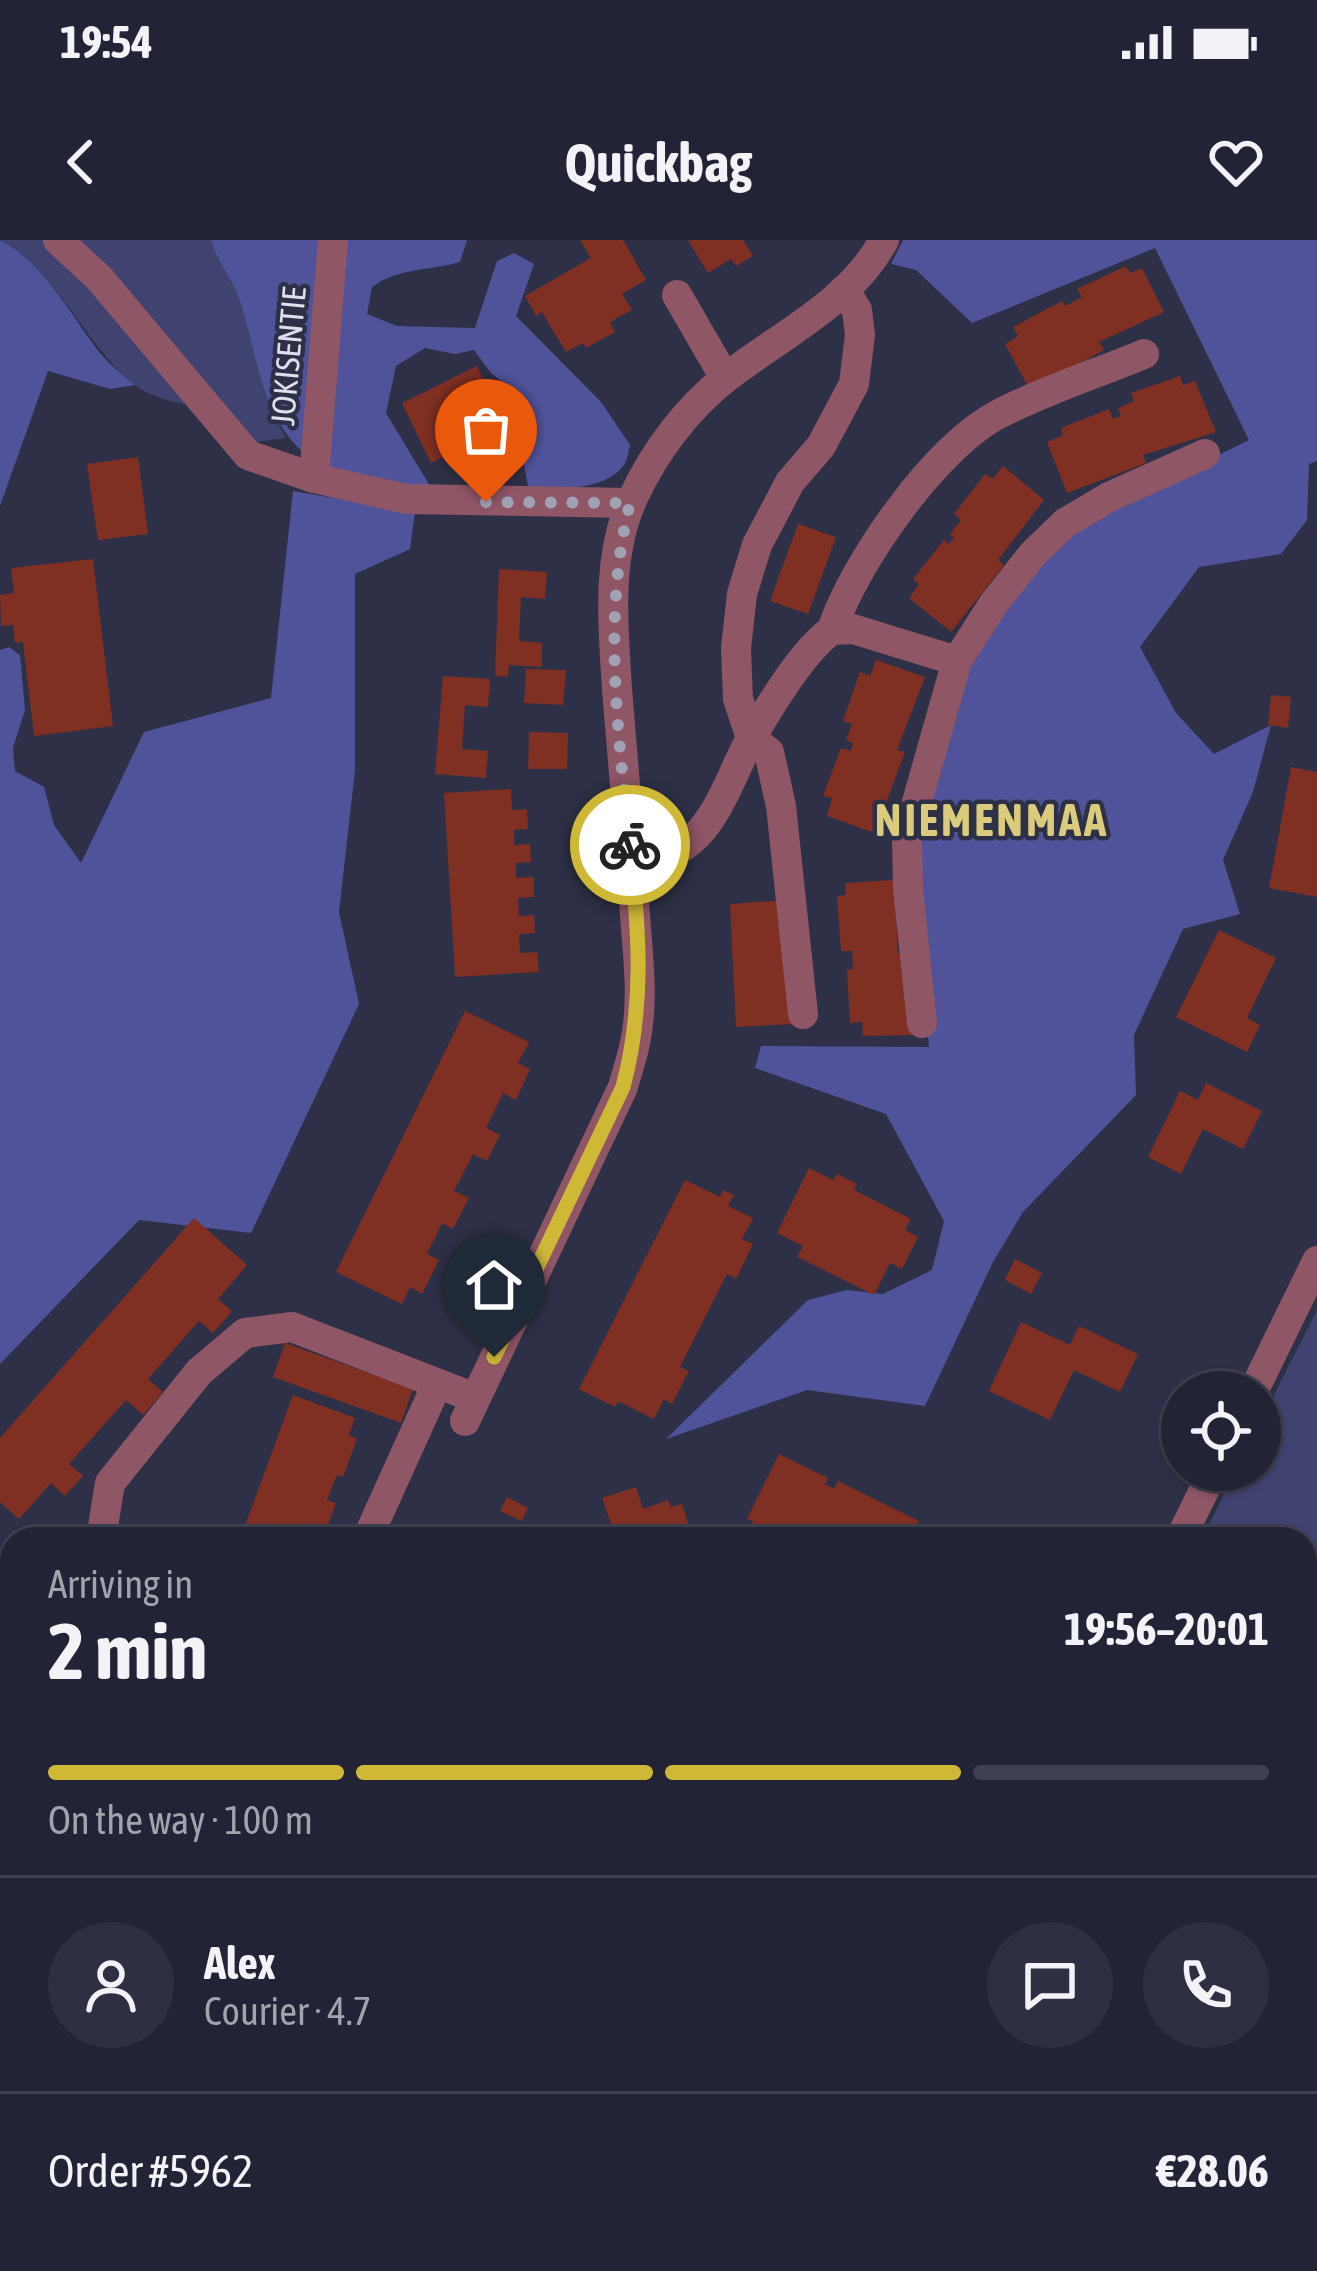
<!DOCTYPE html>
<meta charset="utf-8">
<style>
body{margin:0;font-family:"Asap Condensed",sans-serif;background:#2e3041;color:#f1f3f6;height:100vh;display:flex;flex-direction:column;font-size:45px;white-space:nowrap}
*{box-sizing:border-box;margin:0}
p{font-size:39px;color:#a2a4ad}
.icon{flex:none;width:66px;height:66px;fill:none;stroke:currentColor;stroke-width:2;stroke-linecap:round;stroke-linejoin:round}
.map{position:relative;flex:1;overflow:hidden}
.sheet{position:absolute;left:0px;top:1287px;width:1317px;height:744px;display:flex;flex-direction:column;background:#222435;border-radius:36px 36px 0 0;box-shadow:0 3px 9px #0004,0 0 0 3px #3f4150}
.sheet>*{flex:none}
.controls{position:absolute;left:1161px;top:1131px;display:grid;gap:24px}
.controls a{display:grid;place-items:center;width:120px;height:120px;border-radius:50%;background:#222435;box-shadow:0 3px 9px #0004,0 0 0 3px #3f4150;font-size:60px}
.pin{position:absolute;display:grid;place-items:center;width:102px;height:102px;color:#fff;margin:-123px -51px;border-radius:50% 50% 50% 0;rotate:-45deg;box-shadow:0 0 12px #0007}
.pin .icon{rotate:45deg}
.courier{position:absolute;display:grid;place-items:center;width:120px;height:120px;margin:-60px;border:9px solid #d0b837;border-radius:50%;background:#fff;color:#222;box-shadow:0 3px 15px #0007}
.summary em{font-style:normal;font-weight:700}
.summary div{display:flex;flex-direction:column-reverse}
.summary{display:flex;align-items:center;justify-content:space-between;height:204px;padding:0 48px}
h1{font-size:78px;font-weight:700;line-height:90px}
.bar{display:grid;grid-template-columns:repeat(4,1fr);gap:18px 12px;align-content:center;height:144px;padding:0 48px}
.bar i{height:15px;border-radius:9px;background:#3f4150}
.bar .on{background:#d0b837}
.bar p{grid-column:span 4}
.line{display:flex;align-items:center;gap:30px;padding:0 48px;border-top:3px solid #3f4150}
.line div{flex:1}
.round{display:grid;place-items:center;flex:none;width:126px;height:126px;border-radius:63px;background:#2e3041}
.status{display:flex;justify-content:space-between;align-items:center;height:84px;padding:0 60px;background:#222435;direction:ltr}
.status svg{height:33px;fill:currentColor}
header{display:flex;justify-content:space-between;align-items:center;height:156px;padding:0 48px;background:#222435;font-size:54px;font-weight:700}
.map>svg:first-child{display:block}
.green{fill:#404370}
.forest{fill:#50539a}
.building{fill:#7f3022}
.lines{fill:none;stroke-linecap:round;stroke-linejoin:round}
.minor{stroke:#8f5666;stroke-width:30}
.done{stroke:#a0a2b4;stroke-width:12;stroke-dasharray:0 21.6}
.route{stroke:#d0b837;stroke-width:15}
.labels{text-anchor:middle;stroke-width:9;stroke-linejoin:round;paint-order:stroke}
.street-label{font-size:33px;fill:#dde0ee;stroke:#2e3047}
.district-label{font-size:45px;font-weight:bold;letter-spacing:3px;fill:#dacb7d;stroke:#2e3047}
</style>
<div class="status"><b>19:54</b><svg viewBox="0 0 49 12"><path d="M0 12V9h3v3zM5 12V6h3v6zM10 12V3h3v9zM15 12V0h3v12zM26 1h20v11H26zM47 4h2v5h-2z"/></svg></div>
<header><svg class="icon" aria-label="back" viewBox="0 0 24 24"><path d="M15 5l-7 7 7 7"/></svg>Quickbag<svg class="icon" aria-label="heart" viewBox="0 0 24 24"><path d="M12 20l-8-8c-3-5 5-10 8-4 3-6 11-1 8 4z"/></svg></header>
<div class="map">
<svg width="1317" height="2031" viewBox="0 0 1317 2031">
<rect width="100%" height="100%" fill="#2e3047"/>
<g class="green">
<path d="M0,0H211C216,17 228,26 234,42C257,93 257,149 286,198L254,202C242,193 230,182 216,175C188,161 157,164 131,142C82,100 58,32 0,0Z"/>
<path d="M1317,1070V1921L1306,1949L1311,1985L1305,2005V1299H1202L1236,1230H1260V1183Z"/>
<path d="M568,2019H1301L1297,2031H562Z"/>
</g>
<g class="forest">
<path d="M0,0C46,25 69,73 100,113C110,125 123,135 135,145L110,149L48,131L0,266Z"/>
<path d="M211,0H467L460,22C428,31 398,28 372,47L367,74L397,86L475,88L497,21L514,13L534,24L516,76L601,162L630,205C628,212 628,219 624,225C605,251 555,251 528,246L519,199L517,154L491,133L474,110L455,114L425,108L396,126L386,173L433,251C404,246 356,243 332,231C264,199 261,130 242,67C234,39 219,26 211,0Z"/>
<path d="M903,0H1317V221L1309,224L1307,280L1281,314L1199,327L1140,407L1176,473L1214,514L1271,485L1253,552L1223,620L1240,674L1183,689L1134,795L1136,855L1023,972L993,1022L925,1166L807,1150L666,1199L808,1060L847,1050L883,1054L932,1030L944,981L886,874L755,828L761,806L929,807L914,635L948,469L990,379L1037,321L1108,269L1249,200L1155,8L972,83L916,30L891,24Z"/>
<path d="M293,251L415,272L410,309L355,334V530L339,672L359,764L251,993L139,980L0,1124V410L9,407L20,415L25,470L13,508L15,531L44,547L54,585L81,623L144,492L271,458Z"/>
<path d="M0,1793L12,1798V2019H218L214,2031H0Z"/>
</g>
<g class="building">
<path d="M580,0H623L646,40L622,54L632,70L610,82L615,92L586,108L583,103L566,112L542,72L536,76L525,56L591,18Z"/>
<path d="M688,0H743L753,16L736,26L731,19L708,33Z"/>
<path d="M1126,26L1130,33L1142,28L1164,72L1099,102L1104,110L1030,150L1005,104L1018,96L1013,87L1062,61L1065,66L1082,57L1077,49Z"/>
<path d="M477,126L506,186L431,223L402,163Z"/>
<path d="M1180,136L1183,145L1195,141L1216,192L1143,215L1146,223L1067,253L1047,202L1063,195L1061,188L1109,169L1113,179L1121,176L1118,168L1134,161L1131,153Z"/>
<path d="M138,217L148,294L98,300L87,224Z"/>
<path d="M1003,226L1044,260L998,320L1004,325L951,392L909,358L919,344L913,339L944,300L949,304L954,298L950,294L961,280L954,274L985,234L992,239Z"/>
<path d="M798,284L836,297L808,374L770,361Z"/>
<path d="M93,319L113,486L34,496L23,402L15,403L13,385L1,386L0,355L14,353L11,328Z"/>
<path d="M499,329L547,332L545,359L521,357L519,401L542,403V427L509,425L508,437L495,436Z"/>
<path d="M876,420L925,437L897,510L905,512L875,593L827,576L832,558L823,556L841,508L851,511L853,503L846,500L852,484L843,481L860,432L870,436Z"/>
<path d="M526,429L566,430L563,465L524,463Z"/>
<path d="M443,436L490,439L488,467L465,465L462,509L488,511L486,538L435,534Z"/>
<path d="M1271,455L1291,457L1288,488L1268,485Z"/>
<path d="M529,492L568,493L567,529H528Z"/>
<path d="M1291,527L1317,532V657L1269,648Z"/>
<path d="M511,549L512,570L527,569L528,589L514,590V605L530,604L531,622L516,623V638L534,637V657L518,658L519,676L534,675L535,693L519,694L520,713L537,712L539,732L455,737L444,553Z"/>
<path d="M894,640L898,714L907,713L912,795L863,796L862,782L850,783L847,730L853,729L852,711H841L837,656L846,655L845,643Z"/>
<path d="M787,660L794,784L736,787L730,664Z"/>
<path d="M1219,690L1276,718L1247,778L1260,785L1247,812L1176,777Z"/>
<path d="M465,771L529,802L518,823L530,829L516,860L503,853L486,888L500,895L487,921L473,914L454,951L469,958L453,989L442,983L427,1014L439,1020L422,1054L410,1047L402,1064L336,1032Z"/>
<path d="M1206,843L1262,871L1243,909L1203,889L1181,934L1148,917L1180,851L1198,860Z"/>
<path d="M809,928L833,940L837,934L857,944L854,950L911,979L905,990L918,997L902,1029L890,1023L874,1055L797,1017L803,1006L777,993Z"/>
<path d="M685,940L720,957L723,950L734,955L728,966L753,978L742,999L753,1004L736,1039L727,1034L680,1127L689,1131L672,1164L664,1159L654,1179L618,1161L615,1167L579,1149Z"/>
<path d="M194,978L247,1025L218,1059L232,1071L213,1093L199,1081L148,1139L163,1152L143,1175L126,1160L69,1224L83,1236L65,1256L51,1243L19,1279L0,1262V1198Z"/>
<path d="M1015,1019L1042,1033L1031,1054L1005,1040Z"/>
<path d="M1021,1082L1070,1105L1079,1086L1138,1114L1120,1152L1074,1130L1050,1180L989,1151Z"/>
<path d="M285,1103L413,1149L401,1183L273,1137Z"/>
<path d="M293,1155L355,1178L349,1195L357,1199L343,1237L337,1235L327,1260L336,1263L323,1299H256L242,1294Z"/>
<path d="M779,1214L828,1238L825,1244L834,1249L838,1241L919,1281L915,1289L922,1292L926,1285L955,1299H783L773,1294L770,1299H762L747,1292L753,1281L747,1279Z"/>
<path d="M636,1247L643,1269L668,1260L671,1267L682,1264L689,1287L680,1290L683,1299H616L602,1258Z"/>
<path d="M507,1257L528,1268L522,1281L500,1271Z"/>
<path d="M0,1318L8,1329L12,1326V1449L0,1431Z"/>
<path d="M261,2019H327L322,2031H257Z"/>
</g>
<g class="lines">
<g class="minor">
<path d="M58,0L99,38L248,215L314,238L406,259L630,263"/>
<path d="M677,55L725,138"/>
<path d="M314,238L333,0"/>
<path d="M832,390C854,323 936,206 999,174C1045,150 1096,134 1144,114"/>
<path d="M631,618C646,616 665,617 677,610C715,591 730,537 749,502C767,470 803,410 832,390L853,389L957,421"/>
<path d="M803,774L781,566L769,512L751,498L738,459L736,408L742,354L757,305L790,242L821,206L854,144L860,95L857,70L844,50"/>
<path d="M922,783L908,649L907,597L957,421L994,363L1033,314L1065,283L1109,257L1205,214"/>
<path d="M1253,1152L1317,1021"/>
<path d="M465,1181L623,847C627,832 632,818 635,803C644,761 638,717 635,675C630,599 623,524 617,448C613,386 606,316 633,258C654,212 687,168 727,137C781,95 851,62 884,0"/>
<path d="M101,1299L110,1243L199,1132L245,1093L292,1087L475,1158"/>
<path d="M367,1299L437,1144"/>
<path d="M1180,1299L1214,1230"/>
</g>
</g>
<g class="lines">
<path class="done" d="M486,262L630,263C602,375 618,492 630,605"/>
<path class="route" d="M494,1117L623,847C645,764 639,690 630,605"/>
</g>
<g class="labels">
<g class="street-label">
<text transform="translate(288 116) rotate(-85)" y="12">JOKISENTIE</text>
</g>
<g class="district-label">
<text x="992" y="596">NIEMENMAA</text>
</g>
</g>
</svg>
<div class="controls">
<a><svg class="icon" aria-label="locate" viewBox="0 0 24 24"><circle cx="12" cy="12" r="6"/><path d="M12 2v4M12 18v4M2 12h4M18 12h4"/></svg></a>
</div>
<div class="pin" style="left:486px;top:262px;background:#ea580c"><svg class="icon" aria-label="bag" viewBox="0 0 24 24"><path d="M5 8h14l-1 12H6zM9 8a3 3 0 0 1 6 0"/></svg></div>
<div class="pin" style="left:494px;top:1117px;background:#1f2937"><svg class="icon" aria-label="home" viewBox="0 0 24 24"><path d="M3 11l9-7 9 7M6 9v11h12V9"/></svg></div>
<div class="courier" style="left:630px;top:605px"><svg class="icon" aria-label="bike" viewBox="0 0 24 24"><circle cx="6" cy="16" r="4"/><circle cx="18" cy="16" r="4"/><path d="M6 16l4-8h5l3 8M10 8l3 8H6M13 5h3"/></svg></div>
<section class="sheet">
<div class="summary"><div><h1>2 min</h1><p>Arriving in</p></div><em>19:56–20:01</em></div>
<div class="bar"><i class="on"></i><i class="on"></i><i class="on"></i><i></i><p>On the way · 100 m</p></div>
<div class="line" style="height:216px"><a class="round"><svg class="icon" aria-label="person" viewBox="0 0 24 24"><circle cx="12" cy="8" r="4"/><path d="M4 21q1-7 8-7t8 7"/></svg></a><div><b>Alex</b><p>Courier · 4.7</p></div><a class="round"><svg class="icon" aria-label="chat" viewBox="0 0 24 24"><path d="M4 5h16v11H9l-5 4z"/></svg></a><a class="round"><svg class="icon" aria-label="phone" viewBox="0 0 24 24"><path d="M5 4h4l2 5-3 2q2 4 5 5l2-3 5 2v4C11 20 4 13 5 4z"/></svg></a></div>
<div class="line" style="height:156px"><div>Order #5962</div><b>€28.06</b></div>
</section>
</div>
